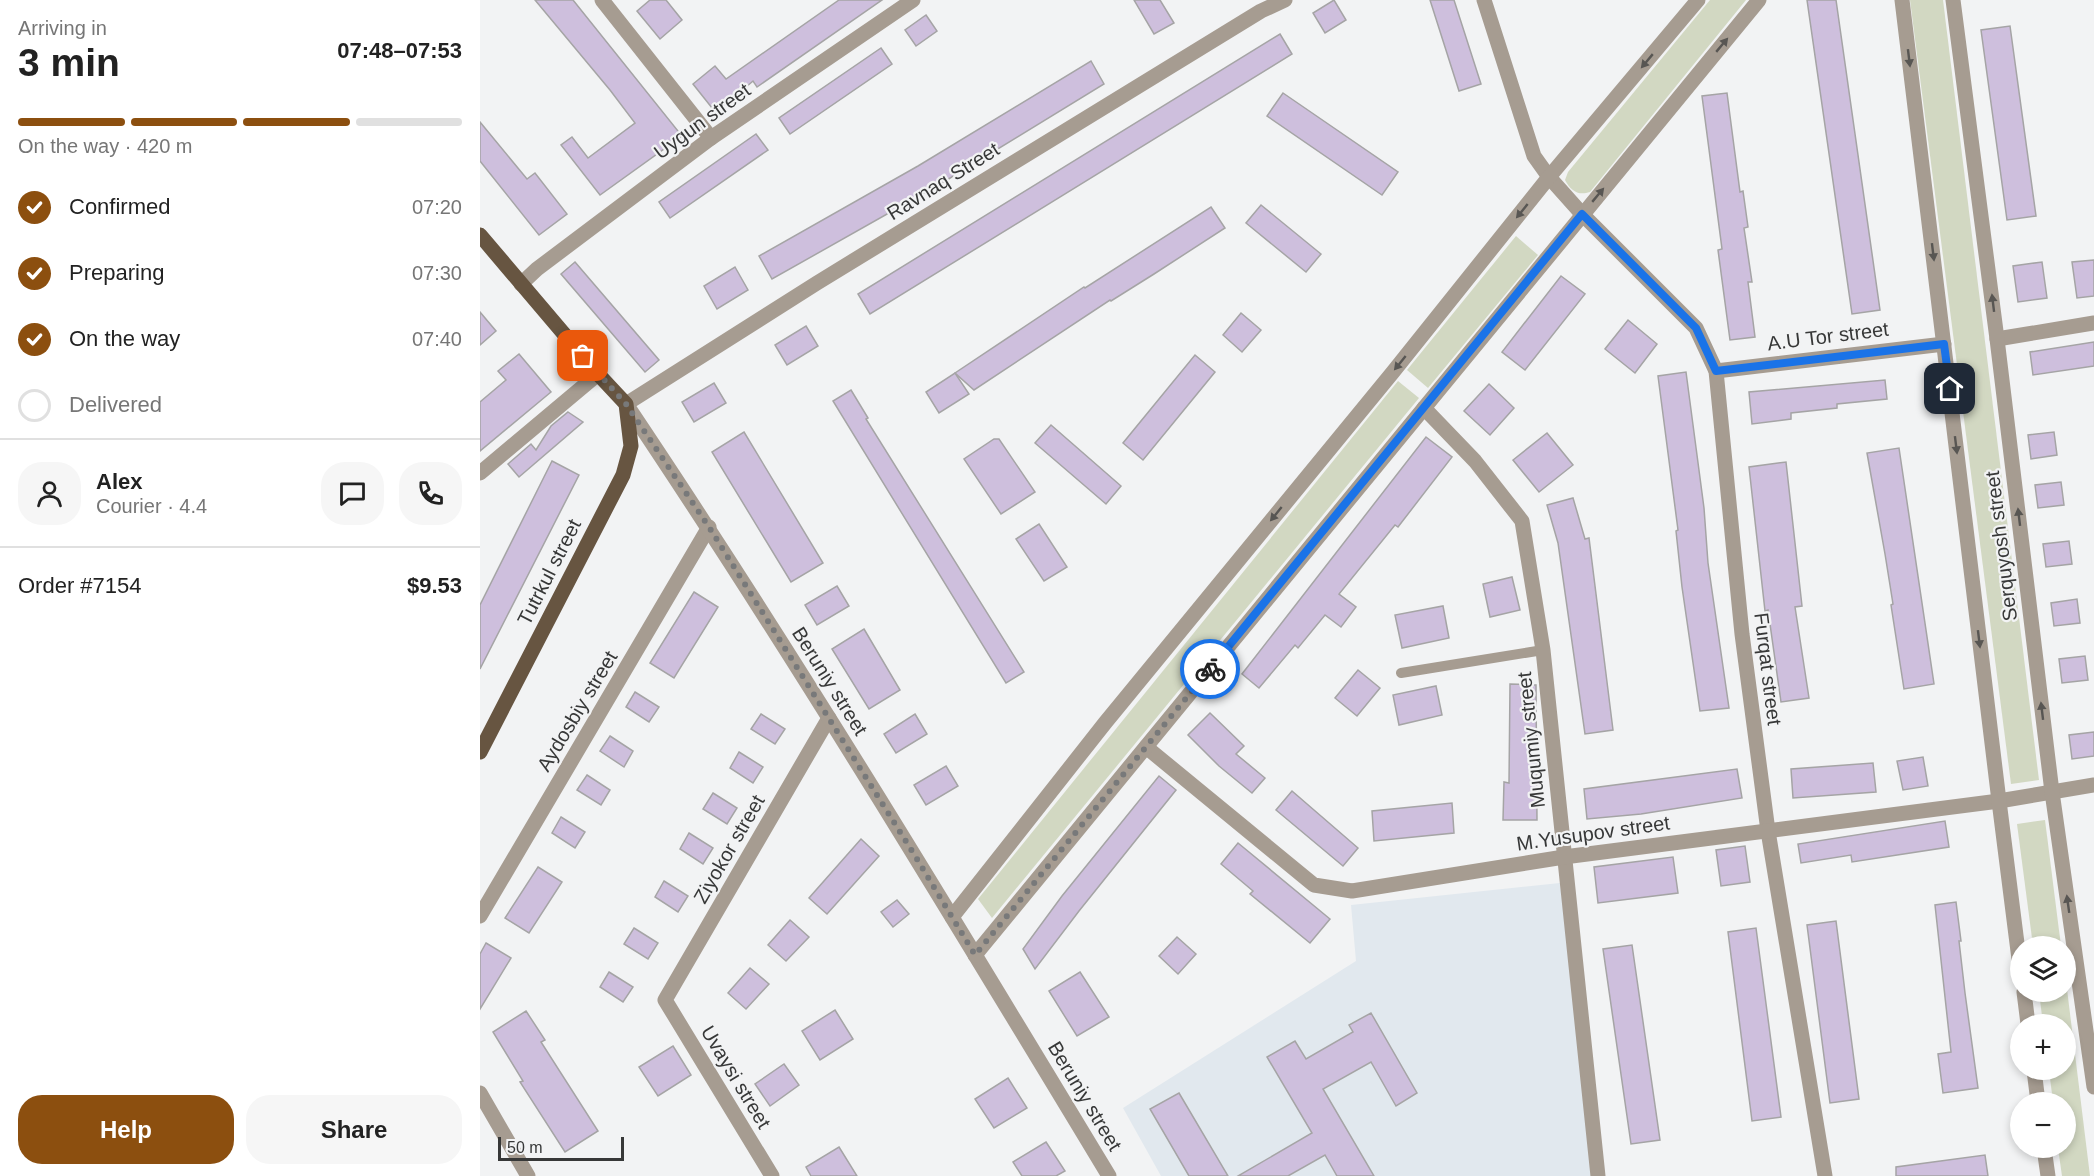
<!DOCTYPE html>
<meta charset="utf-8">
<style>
body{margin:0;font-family:Arial,sans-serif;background:#f6f6f6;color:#222;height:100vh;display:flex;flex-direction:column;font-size:22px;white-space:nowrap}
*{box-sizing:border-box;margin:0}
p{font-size:20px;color:#767676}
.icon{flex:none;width:33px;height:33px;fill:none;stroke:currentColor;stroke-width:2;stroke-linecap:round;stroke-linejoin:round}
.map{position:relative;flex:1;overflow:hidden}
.drawer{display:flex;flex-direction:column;background:#fff;width:480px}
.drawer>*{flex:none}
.buttons{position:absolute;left:1530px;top:936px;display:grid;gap:12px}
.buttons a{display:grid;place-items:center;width:66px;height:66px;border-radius:50%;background:#fff;box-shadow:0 3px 9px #0003;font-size:30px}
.scale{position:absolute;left:18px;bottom:15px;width:126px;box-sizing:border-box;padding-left:6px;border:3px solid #373838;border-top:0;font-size:16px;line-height:21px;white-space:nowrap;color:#373838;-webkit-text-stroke:4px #f2f3f4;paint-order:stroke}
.pin{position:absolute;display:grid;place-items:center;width:51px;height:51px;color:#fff;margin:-26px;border-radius:12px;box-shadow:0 3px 9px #0006}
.courier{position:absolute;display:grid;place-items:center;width:60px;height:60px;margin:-30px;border:4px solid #1a73e8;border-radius:50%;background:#fff;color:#222;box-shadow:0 2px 8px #0007}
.head em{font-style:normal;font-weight:800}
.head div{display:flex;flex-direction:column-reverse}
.head{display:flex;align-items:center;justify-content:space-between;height:102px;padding:0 18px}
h1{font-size:39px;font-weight:800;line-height:45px}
.bar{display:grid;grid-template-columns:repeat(4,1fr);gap:9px 6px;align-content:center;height:72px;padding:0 18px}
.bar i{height:8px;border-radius:4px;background:#e0e0e0}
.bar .selected{background:#8c4f0f}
.bar p{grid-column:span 4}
.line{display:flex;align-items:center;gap:15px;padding:0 18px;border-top:2px solid #e0e0e0}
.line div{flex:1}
.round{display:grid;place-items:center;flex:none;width:63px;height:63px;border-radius:24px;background:#f6f6f6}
ol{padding:0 18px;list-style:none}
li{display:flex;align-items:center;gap:18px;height:66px}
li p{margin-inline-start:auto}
li .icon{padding:6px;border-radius:50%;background:#8c4f0f;color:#fff;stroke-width:4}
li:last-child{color:#767676}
li i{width:33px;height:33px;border:3px solid #e0e0e0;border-radius:50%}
.primary-button{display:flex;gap:12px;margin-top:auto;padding:12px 18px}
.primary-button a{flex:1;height:69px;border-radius:24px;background:#8c4f0f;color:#fff;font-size:24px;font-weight:800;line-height:69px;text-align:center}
.primary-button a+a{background:#f6f6f6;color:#222}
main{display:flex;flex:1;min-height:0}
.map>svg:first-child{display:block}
.built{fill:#e1e8ee}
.green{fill:#d2d8c2}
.building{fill:#cebfdd;stroke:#a5a4a5;stroke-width:1.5}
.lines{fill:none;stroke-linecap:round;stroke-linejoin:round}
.service{stroke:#a69c91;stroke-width:10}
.minor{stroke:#a69c91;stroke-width:15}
.tertiary{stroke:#a69c91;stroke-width:15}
.primary{stroke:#675541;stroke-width:15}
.oneway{fill:#585653}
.done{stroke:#78797a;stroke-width:6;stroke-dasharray:0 10.8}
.route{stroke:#1a73e8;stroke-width:8}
.labels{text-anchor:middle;stroke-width:4.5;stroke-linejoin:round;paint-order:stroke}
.street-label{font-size:20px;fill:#373838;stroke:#f2f3f4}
</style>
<main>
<section class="drawer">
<div class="head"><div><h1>3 min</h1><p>Arriving in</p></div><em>07:48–07:53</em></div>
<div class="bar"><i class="selected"></i><i class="selected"></i><i class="selected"></i><i></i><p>On the way · 420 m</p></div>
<ol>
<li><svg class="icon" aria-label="check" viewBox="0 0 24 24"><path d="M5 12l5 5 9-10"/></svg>Confirmed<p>07:20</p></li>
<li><svg class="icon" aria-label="check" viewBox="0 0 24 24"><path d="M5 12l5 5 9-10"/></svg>Preparing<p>07:30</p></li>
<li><svg class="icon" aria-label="check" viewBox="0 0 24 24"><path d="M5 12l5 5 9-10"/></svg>On the way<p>07:40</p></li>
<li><i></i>Delivered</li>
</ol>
<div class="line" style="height:108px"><a class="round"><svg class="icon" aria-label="person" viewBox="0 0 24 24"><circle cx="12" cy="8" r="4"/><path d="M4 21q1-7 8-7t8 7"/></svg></a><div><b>Alex</b><p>Courier · 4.4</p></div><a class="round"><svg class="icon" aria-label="chat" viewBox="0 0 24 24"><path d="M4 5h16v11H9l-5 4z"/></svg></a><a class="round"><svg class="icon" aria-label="phone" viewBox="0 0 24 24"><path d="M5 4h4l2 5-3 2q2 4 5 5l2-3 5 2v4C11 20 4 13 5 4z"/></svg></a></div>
<div class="line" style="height:78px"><div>Order #7154</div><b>$9.53</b></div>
<div class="primary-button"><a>Help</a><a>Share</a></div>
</section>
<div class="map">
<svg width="1614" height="1176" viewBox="0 0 1614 1176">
<rect width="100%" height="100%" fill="#f2f3f4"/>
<path class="built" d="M1080,883L1116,1176H681L643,1108L876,961L871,905Z"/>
<g class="green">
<path d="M1230,0H1266L1110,192C1098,196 1091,191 1085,180L1088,172Z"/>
<path d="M1430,0H1463L1559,780L1531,784Z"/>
<path d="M1036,236L1058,255L948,388L927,370Z"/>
<path d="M918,381L939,398L512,918L498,899Z"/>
<path d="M1565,820L1581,946H1553L1537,824Z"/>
<path d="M1586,981L1610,1176H1582L1578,1148H1586V1102H1573L1569,1070H1586V1024H1563L1559,992H1586Z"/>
</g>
<g class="building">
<path d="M55,0H93L202,136L120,195L81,145L92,137L108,158L155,123L130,90Z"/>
<path d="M170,0H186L202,20L180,39L157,11Z"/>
<path d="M359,0H402L277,87L273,81L236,113L213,84L235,66L246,79Z"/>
<path d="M654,0H680L694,23L674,34Z"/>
<path d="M854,0L866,20L845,33L833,13Z"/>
<path d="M950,0H974L1001,84L979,91Z"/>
<path d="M1327,0H1356L1400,310L1372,314Z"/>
<path d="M446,15L457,31L436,46L425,30Z"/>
<path d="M1530,26L1556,216L1527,220L1501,30Z"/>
<path d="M800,34L812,54L390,314L378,294Z"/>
<path d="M401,48L412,64L310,134L299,118Z"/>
<path d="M611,61L624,84L462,183L292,279L279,256L438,166Z"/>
<path d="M803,93L918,172L902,195L787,116Z"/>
<path d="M1247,93L1260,192L1263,191L1268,227L1264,228L1272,282H1268L1275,337L1250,340L1238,250L1242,249L1222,96Z"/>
<path d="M0,122L47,179L55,173L87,214L59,235L0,161Z"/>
<path d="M276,134L288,150L190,218L179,202Z"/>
<path d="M781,205L841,254L826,272L766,223Z"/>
<path d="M731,207L745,228L674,274L631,301L630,300L494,390L475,373L604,287L605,288Z"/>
<path d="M1614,260V296L1597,298L1592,262Z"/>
<path d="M95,262L179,360L165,372L81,274Z"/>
<path d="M1562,262L1567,298L1538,302L1533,266Z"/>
<path d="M255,267L268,290L237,309L224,286Z"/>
<path d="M1081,276L1105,294L1045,370L1022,352Z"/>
<path d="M0,312L16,331L0,345Z"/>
<path d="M761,313L781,330L762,352L743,335Z"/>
<path d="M1148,320L1177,344L1155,373L1125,349Z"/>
<path d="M326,326L338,346L307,365L295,345Z"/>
<path d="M1614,342V366L1553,375L1550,352Z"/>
<path d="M39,354L71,392L0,451V402L26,380L18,371Z"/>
<path d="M715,355L735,372L663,460L643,443Z"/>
<path d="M1206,372L1224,508L1228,563L1249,708L1220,711L1202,587L1196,531L1198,530L1178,376Z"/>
<path d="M475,373L489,394L459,413L446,392Z"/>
<path d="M1405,380L1407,399L1357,404V408L1311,413V419L1272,424L1269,392Z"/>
<path d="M234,383L246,403L214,422L202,402Z"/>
<path d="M1009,384L1034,408L1010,435L984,411Z"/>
<path d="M371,390L388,418L386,419L544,672L526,683L353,401Z"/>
<path d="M88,412L103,422L39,477L28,464L51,444L56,450L71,426Z"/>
<path d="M571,425L641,486L626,504L555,443Z"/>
<path d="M264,432L343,563L311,582L232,452Z"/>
<path d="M1574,432L1577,455L1551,459L1548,435Z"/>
<path d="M1067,433L1093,465L1059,492L1033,460Z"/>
<path d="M946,437L972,457L918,527L915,525L859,594L876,607L861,627L845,615L818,648L815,645L779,688L762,674Z"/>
<path d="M514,439H519L555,492L521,514L484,459Z"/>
<path d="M1419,448L1454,684L1424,689L1411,605L1413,604L1405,554L1387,453Z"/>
<path d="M72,461L99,475L0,669V605Z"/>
<path d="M1306,462L1322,606L1315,607L1329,698L1301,702L1288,610L1285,611L1269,467Z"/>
<path d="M1581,482L1584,505L1558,508L1555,485Z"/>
<path d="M1093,498L1105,539L1109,538L1133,730L1105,734L1078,543L1067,505Z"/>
<path d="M559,524L587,567L564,581L536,539Z"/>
<path d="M1589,541L1592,564L1566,567L1563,544Z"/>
<path d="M1032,577L1040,610L1010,617L1003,584Z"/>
<path d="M357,586L369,606L337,625L325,605Z"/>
<path d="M214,592L238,607L194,678L170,663Z"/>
<path d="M1597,599L1600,623L1574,626L1571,603Z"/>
<path d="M963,606L969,638L922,648L915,615Z"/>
<path d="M384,629L420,690L389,709L352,649Z"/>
<path d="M1605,656L1608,680L1582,683L1579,659Z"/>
<path d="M878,670L900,688L877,716L855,698Z"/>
<path d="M1030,684L1056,685L1057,820H1023L1024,782L1029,783Z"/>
<path d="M956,686L962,715L919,725L913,695Z"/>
<path d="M155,692L179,707L169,722L146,707Z"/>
<path d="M730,713L764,746L756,754L785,778L772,793L739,766L708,735Z"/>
<path d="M281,714L305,729L295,744L271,729Z"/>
<path d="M435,714L447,734L416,753L404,734Z"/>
<path d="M1614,732V756L1592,759L1589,735Z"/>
<path d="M130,736L153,751L144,767L120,751Z"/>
<path d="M259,752L283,767L273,783L250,768Z"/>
<path d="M1443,757L1448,786L1423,790L1417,761Z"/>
<path d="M1393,763L1396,792L1313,798L1311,769Z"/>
<path d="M466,766L478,786L446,805L434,785Z"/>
<path d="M1257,769L1262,798L1161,814L1107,819L1104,789Z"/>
<path d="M107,775L130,790L121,805L97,790Z"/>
<path d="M679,776L696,790L599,911L555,969L543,949L582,896Z"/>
<path d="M812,791L878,848L863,866L796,810Z"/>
<path d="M233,793L257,808L247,824L223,809Z"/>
<path d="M972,803L974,833L894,841L892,811Z"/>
<path d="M81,817L105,832L95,848L72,833Z"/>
<path d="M1465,821L1469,847L1372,862L1371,855L1321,863L1318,844Z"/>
<path d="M209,833L233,848L223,864L200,849Z"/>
<path d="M381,839L399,856L347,914L329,898Z"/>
<path d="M758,843L850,919L830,943L770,894L773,891L741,864Z"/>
<path d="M1265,846L1270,882L1241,886L1236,850Z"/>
<path d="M1193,857L1198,893L1118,903L1114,867Z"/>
<path d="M58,867L82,882L49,933L25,918Z"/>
<path d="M184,881L208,896L198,912L175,897Z"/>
<path d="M417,900L429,914L413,927L401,912Z"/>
<path d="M1476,902L1481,941H1479L1485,993L1498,1088L1463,1093L1458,1054L1471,1052L1455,905Z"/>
<path d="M310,920L329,937L306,961L288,945Z"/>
<path d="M1356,921L1379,1099L1350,1103L1327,925Z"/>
<path d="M154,928L178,943L168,959L144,944Z"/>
<path d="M1276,928L1301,1117L1272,1121L1248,932Z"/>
<path d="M697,937L716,954L698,974L679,956Z"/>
<path d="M6,943L31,958L0,1009V954Z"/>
<path d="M1152,945L1180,1140L1151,1144L1123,949Z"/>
<path d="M270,968L289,984L266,1009L248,993Z"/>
<path d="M129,972L153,987L143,1002L120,987Z"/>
<path d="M600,972L629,1017L597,1036L569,991Z"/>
<path d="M355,1010L373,1039L340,1060L322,1031Z"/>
<path d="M46,1011L65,1040L61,1042L118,1131L85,1152L40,1082L43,1081L13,1032Z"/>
<path d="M891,1013L937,1093L916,1106L891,1062L843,1089L894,1176H857L845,1155L808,1176H758L832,1133L787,1057L815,1041L826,1059L873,1032L869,1025Z"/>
<path d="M193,1046L211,1075L178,1096L159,1067Z"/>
<path d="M304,1064L319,1085L290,1106L275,1084Z"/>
<path d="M528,1078L547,1108L514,1128L495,1099Z"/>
<path d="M699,1093L748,1176H709L670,1109Z"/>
<path d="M566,1142L585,1171L576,1176H542L533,1162Z"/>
<path d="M359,1147L377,1176H331L326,1167Z"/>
<path d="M1505,1155L1508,1176H1416V1167Z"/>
</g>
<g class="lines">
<path class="service" d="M921,673L1063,650"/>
<g class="minor">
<path d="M122,0L231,138"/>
<path d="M1004,0L1054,156L1069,177L1102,214L1216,328L1236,371L1262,634L1288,831L1345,1176"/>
<path d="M41,284L57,269L231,138L433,0"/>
<path d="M1517,339L1614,323"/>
<path d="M1236,371L1464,344"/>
<path d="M146,404L337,283L781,11L805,0"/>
<path d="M944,408L995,461L1042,521L1063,650L1118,1176"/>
<path d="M0,473L118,374"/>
<path d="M666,747L834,885L872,891L1084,857L1519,801L1614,785"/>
<path d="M0,916L229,527"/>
<path d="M0,1093L48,1176"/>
<path d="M292,1176L185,1000L349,718"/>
</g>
<g class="tertiary">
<path d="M1422,0L1519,801L1540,967"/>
<path d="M1473,0L1517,339L1572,792L1614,1087"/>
<path d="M146,404C315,656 472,916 629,1176"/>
<path d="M472,917L625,723L913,372L1069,177L1218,0"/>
<path d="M495,955L1279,0"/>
<path d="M1544,992L1548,1024"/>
<path d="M1554,1070L1558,1102"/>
<path d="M1564,1148L1568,1176"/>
</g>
<path class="primary" d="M0,235L118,374L146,404L151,446L143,475L0,752"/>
</g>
<defs><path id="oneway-solid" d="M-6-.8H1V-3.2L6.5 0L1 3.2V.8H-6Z" transform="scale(1.5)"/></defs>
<g class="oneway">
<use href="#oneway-solid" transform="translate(1242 45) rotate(-50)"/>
<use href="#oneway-solid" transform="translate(1429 58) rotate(83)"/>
<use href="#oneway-solid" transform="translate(1167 61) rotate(130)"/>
<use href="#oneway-solid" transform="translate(1118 195) rotate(-50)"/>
<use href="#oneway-solid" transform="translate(1042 211) rotate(129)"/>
<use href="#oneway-solid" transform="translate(1453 252) rotate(83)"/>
<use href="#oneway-solid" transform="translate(1513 303) rotate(-97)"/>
<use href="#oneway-solid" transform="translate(920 363) rotate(129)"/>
<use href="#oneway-solid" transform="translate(1476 445) rotate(83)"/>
<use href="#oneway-solid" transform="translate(796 514) rotate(129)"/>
<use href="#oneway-solid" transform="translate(1539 517) rotate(-97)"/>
<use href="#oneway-solid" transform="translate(1499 639) rotate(83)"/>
<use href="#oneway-solid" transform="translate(1562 711) rotate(-97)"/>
<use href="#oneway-solid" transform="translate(1588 904) rotate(-98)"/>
</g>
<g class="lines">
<path class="done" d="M103,356L146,404L229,527L437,859L495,955L730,669"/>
<path class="route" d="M730,669L1102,214L1216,328L1236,371L1464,344L1470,389"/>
</g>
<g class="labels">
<g class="street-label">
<text transform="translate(222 121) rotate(-36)" y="7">Uygun street</text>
<text transform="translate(463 181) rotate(-32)" y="7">Ravnaq Street</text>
<text transform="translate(1348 336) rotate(-7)" y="7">A.U Tor street</text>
<text transform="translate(1521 546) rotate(-97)" y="7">Serquyosh street</text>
<text transform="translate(69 572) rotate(-63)" y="7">Tutrkul street</text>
<text transform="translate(1288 669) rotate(83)" y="7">Furqat street</text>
<text transform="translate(350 681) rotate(58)" y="7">Beruniy street</text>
<text transform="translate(97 711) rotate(-59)" y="7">Aydosbiy street</text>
<text transform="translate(1051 740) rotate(-96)" y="7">Muqumiy street</text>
<text transform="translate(1113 833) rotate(-8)" y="7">M.Yusupov street</text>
<text transform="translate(249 849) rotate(-60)" y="7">Ziyokor street</text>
<text transform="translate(256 1077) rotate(59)" y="7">Uvaysi street</text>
<text transform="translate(605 1096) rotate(59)" y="7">Beruniy street</text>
</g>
</g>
</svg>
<div class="buttons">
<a><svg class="icon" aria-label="layers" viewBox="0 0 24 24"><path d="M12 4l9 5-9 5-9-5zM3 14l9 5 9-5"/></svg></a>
<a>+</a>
<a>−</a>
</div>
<div class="scale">50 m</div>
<div class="pin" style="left:103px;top:356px;background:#ea580c"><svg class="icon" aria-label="bag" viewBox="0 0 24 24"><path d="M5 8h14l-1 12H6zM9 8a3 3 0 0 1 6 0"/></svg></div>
<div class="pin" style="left:1470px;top:389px;background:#1f2937"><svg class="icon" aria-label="home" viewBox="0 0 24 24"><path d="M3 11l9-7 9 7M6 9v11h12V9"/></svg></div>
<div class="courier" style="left:730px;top:669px"><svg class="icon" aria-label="bike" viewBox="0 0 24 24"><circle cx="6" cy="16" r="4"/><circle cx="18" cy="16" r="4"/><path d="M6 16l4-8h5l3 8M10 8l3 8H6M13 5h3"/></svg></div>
</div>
</main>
